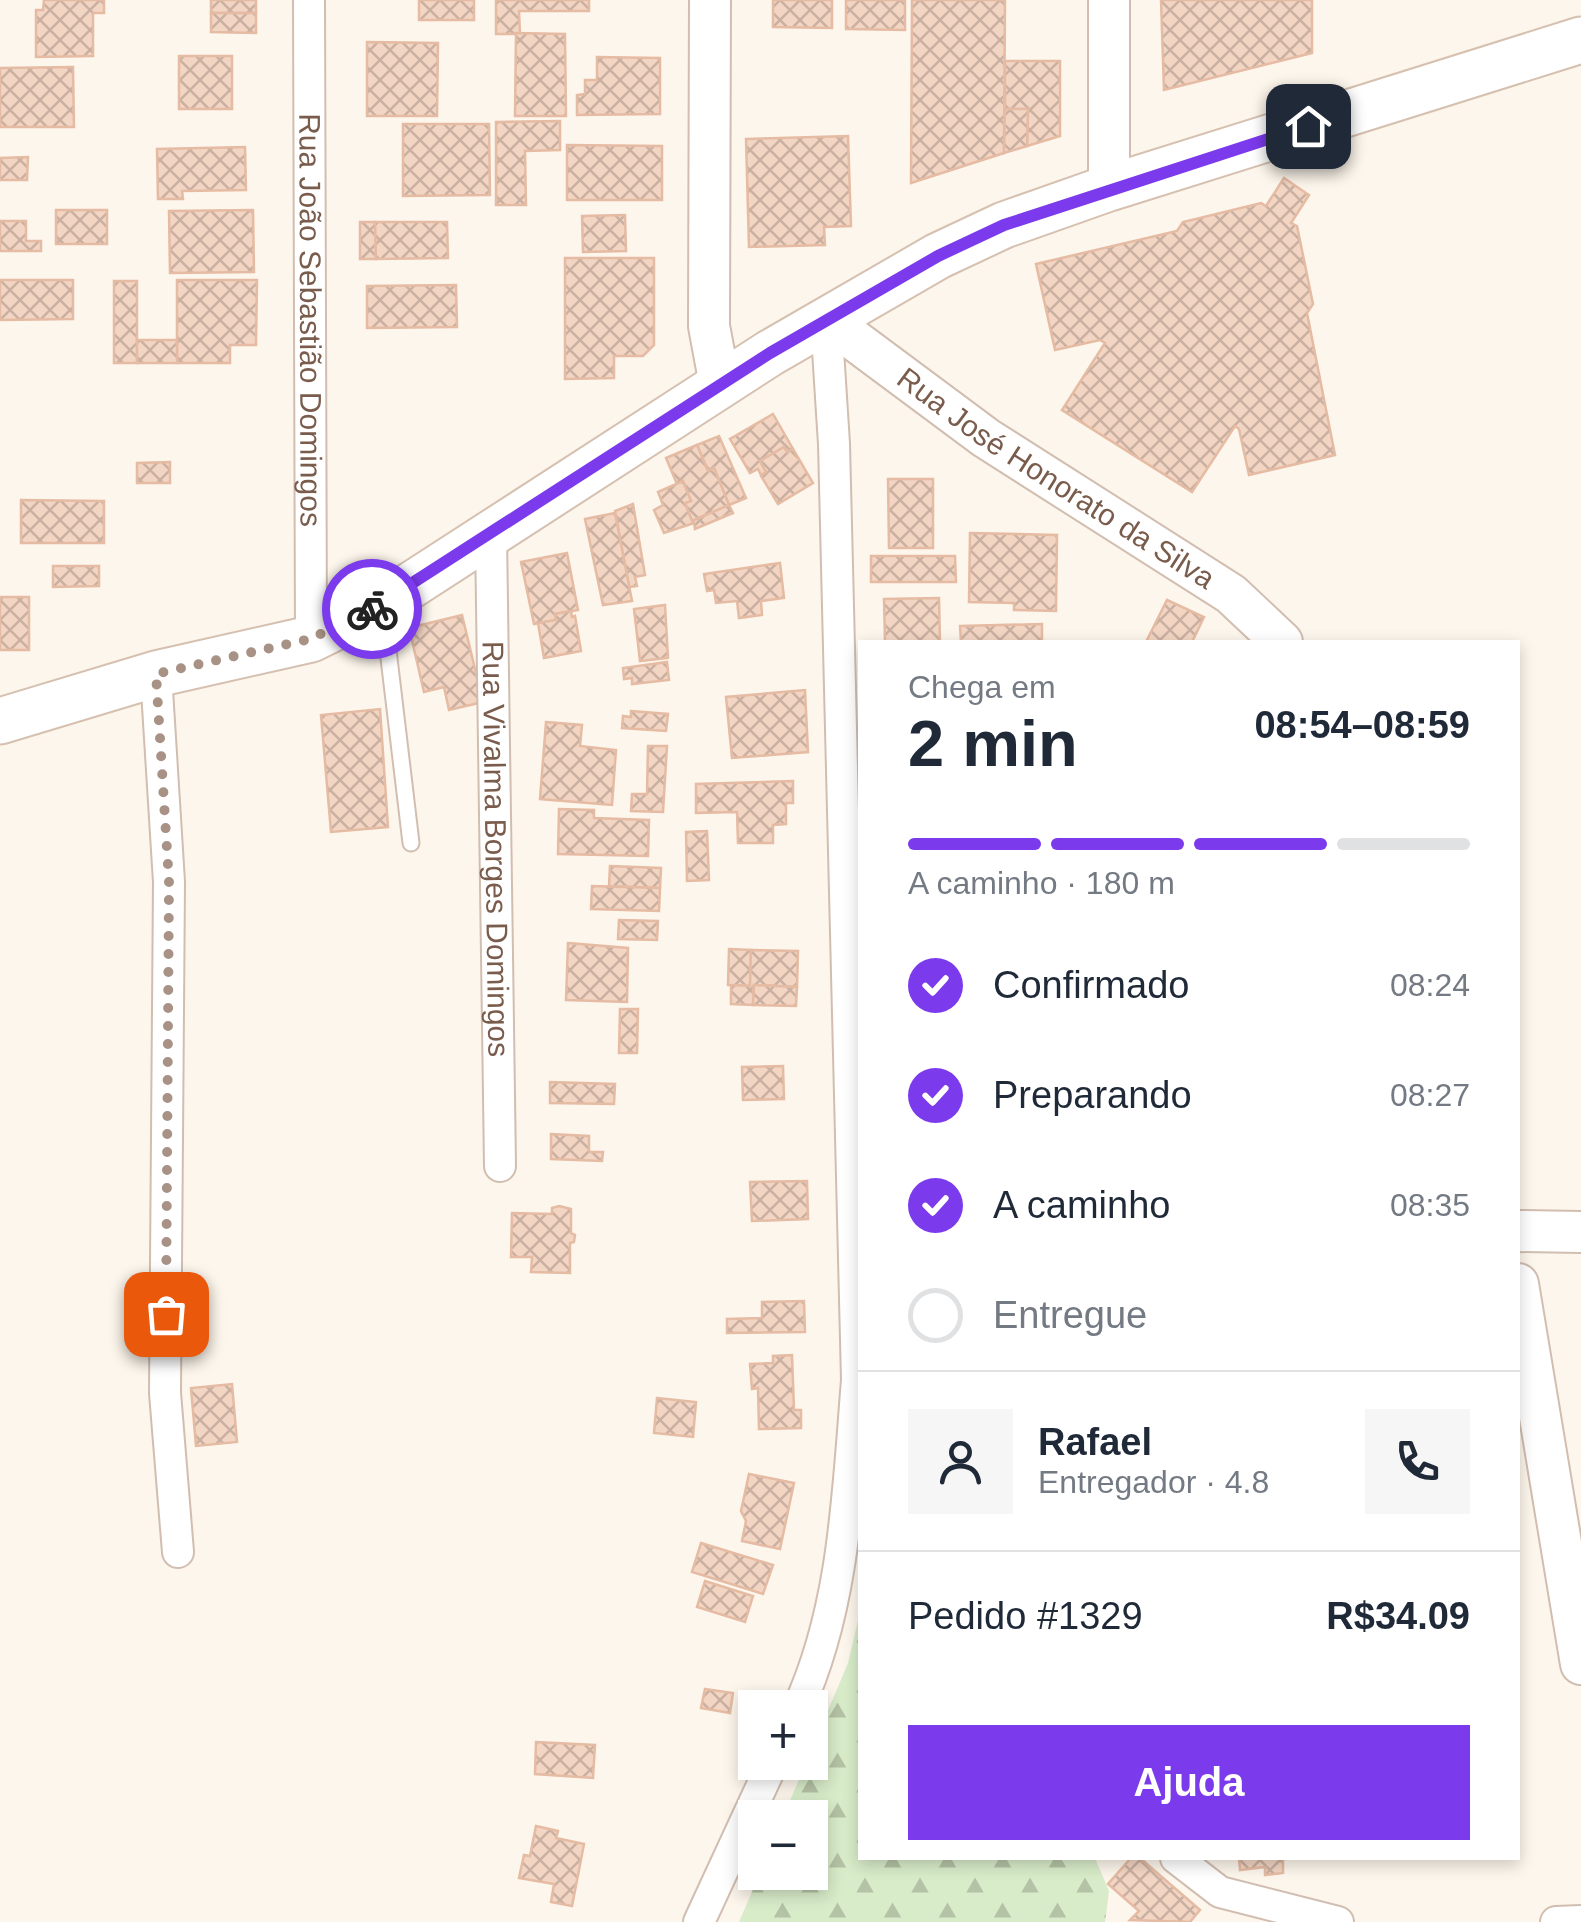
<!DOCTYPE html>
<html lang="pt">
<meta charset="utf-8">
<style>
body{margin:0;font-family:Helvetica,sans-serif;background:#f6f6f7;color:#1f2937;height:100vh;display:flex;flex-direction:column;font-size:38px;white-space:nowrap}
*{box-sizing:border-box;margin:0}
p{font-size:32px;color:#747a83}
.icon{flex:none;width:55px;height:55px;fill:none;stroke:currentColor;stroke-width:2;stroke-linecap:round;stroke-linejoin:round}
.map{position:relative;flex:1;overflow:hidden}
.side{position:absolute;left:858px;top:640px;width:662px;height:1220px;display:flex;flex-direction:column;background:#fff;border-radius:0px;box-shadow:0 5px 15px #0003}
.side>*{flex:none}
.controls{position:absolute;left:738px;top:1690px;display:grid;gap:20px}
.controls a{display:grid;place-items:center;width:90px;height:90px;border-radius:0px;background:#fff;box-shadow:0 5px 15px #0003;font-size:50px}
.pin{position:absolute;display:grid;place-items:center;width:85px;height:85px;color:#fff;margin:-42px;border-radius:20px;box-shadow:0 5px 15px #0006}
.courier{position:absolute;display:grid;place-items:center;width:100px;height:100px;margin:-50px;border:8px solid #7c3aed;border-radius:50%;background:#fff;color:#222;box-shadow:0 2px 12px #0007}
.overview em{font-style:normal;font-weight:700}
.overview div{display:flex;flex-direction:column-reverse}
.overview{display:flex;align-items:center;justify-content:space-between;height:170px;padding:0 50px}
h1{font-size:65px;font-weight:700;line-height:75px}
.bar{display:grid;grid-template-columns:repeat(4,1fr);gap:15px 10px;align-content:center;height:120px;padding:0 50px}
.bar i{height:12px;border-radius:8px;background:#e0e1e3}
.bar .on{background:#7c3aed}
.bar p{grid-column:span 4}
.line{display:flex;align-items:center;gap:25px;padding:0 50px;border-top:2px solid #e0e1e3}
.line div{flex:1}
.round{display:grid;place-items:center;flex:none;width:105px;height:105px;border-radius:0px;background:#f6f6f7}
ol{padding:0 50px;list-style:none}
li{display:flex;align-items:center;gap:30px;height:110px}
li p{margin-inline-start:auto}
li .icon{padding:10px;border-radius:50%;background:#7c3aed;color:#fff;stroke-width:4}
li:last-child{color:#747a83}
li i{width:55px;height:55px;border:5px solid #e0e1e3;border-radius:50%}
.primary-button{display:flex;gap:20px;margin-top:auto;padding:20px 50px}
.primary-button a{flex:1;height:115px;border-radius:0px;background:#7c3aed;color:#fff;font-size:40px;font-weight:700;line-height:115px;text-align:center}
.map>svg:first-child{display:block}
.forest{fill:url(#forest-firs)}
.building{fill:url(#building-cross-hatch);stroke:#e6bba3;stroke-width:2.5}
.lines{fill:none;stroke-linecap:round;stroke-linejoin:round}
.service-casing{stroke:#d1beb0;stroke-width:19}
.minor-casing{stroke:#d1beb0;stroke-width:34}
.tertiary-casing{stroke:#d1beb0;stroke-width:44}
.secondary-casing{stroke:#d6c0b0;stroke-width:49}
.service{stroke:#fff;stroke-width:15}
.minor{stroke:#fff;stroke-width:30}
.tertiary{stroke:#fff;stroke-width:40}
.secondary{stroke:#fff;stroke-width:45}
.done{stroke:#a89285;stroke-width:10;stroke-dasharray:0 18}
.route{stroke:#7c3aed;stroke-width:12}
.labels{text-anchor:middle;stroke-width:9;stroke-linejoin:round;paint-order:stroke}
.street-label{font-size:30px;fill:#7a5c4d;stroke:#fffaf3}
</style>
<div class="map">
<svg width="1581" height="1922" viewBox="0 0 1581 1922">
<defs>
<pattern id="forest-firs" width="22" height="20" patternUnits="userSpaceOnUse" patternTransform="scale(2.5)"><rect width="22" height="20" fill="#d8ecc9"/><path d="M5 1l3.5 6h-7zM16 11l3.5 6h-7z" fill="#b4c2a5"/></pattern>
<pattern id="building-cross-hatch" width="8" height="8" patternUnits="userSpaceOnUse" patternTransform="scale(2.5)"><rect width="8" height="8" fill="#f3d5c3"/><path d="M0 0l8 8M0 8l8-8" fill="none" stroke="#cab0a1"/></pattern>
</defs>
<rect width="100%" height="100%" fill="#fdf6ec"/>
<path class="forest" d="M860,1612V1858H1095L1109,1891L1105,1922H739L760,1873L810,1872V1818L783,1817L806,1763L810,1762V1753L848,1663Z"/>
<g class="building">
<path d="M44,0H104V13H93V56L36,57V10H43Z"/>
<rect x="211" y="0" width="45" height="13"/>
<rect x="419" y="0" width="55" height="20"/>
<path d="M496,0H589V11H519L520,34H496Z"/>
<path d="M773,0H832V28L773,27Z"/>
<path d="M846,0H905V30L846,29Z"/>
<path d="M912,0H1005L1004,153L911,183Z"/>
<path d="M1161,0H1312V53L1164,90Z"/>
<path d="M211,13H256V33L211,32Z"/>
<path d="M516,33L565,34L566,116H515Z"/>
<path d="M367,42L438,43L437,116H367Z"/>
<rect x="179" y="56" width="53" height="53"/>
<path d="M597,57L660,58V114L577,115V95L585,94V80H597Z"/>
<path d="M1005,61H1060V136L1027,146L1028,109H1005Z"/>
<path d="M73,67L74,127H0V68Z"/>
<path d="M1005,109H1028L1027,146L1004,153Z"/>
<path d="M560,121V150L525,151L526,205H496V122Z"/>
<path d="M403,124H489L490,195L403,196Z"/>
<path d="M848,136L851,226L824,227L825,245L749,247L746,139Z"/>
<path d="M567,145L662,146V200H567Z"/>
<path d="M245,147L246,190L182,191L183,199H158L157,149Z"/>
<path d="M28,157L27,180H0V158Z"/>
<path d="M1284,178L1309,195L1291,223L1297,226L1313,304L1307,313L1335,455L1249,475L1239,429L1235,426L1192,492L1062,410L1105,343L1100,340L1055,350L1036,264L1177,231L1183,222L1261,203L1266,206Z"/>
<rect x="56" y="210" width="51" height="34"/>
<path d="M253,210L254,272L170,273L169,211Z"/>
<path d="M625,215L626,251L583,252L582,216Z"/>
<path d="M0,221H26V241H41V251H0Z"/>
<path d="M360,222H375L376,259H360Z"/>
<path d="M375,222H447L448,258L376,259Z"/>
<path d="M565,258H654V345L643,356H614V378L565,379Z"/>
<path d="M0,280H73V319L0,320Z"/>
<path d="M177,280H257L256,345H230V363H177Z"/>
<rect x="114" y="281" width="23" height="82"/>
<path d="M456,285L457,327L367,328V286Z"/>
<rect x="137" y="340" width="40" height="23"/>
<path d="M773,414L793,449L787,452L784,447L760,461L766,472L761,475L758,469L750,473L730,439Z"/>
<path d="M719,436L746,498L729,505L714,468L708,471L697,445Z"/>
<path d="M697,445L708,471L714,468L729,505L692,521L685,503L691,501L683,481L677,484L666,458Z"/>
<path d="M784,447L787,452L793,449L813,483L778,504L761,476L766,472L760,461Z"/>
<path d="M170,462V483H137V463Z"/>
<path d="M888,479H933V548H889Z"/>
<path d="M683,481L691,501L685,503L692,521L729,505L733,513L695,529L694,523L664,533L654,510L663,505L658,492Z"/>
<path d="M21,500L104,501V543H21Z"/>
<path d="M633,504L645,575L635,577L637,586L629,587L615,511Z"/>
<path d="M615,513L632,601L603,605L585,519Z"/>
<path d="M970,533L1057,535L1056,611L1014,610V603L969,602Z"/>
<path d="M567,553L578,610L555,614L556,620L534,624L521,562Z"/>
<path d="M871,556H955L956,582H871Z"/>
<path d="M780,563L784,598L761,601L762,615L739,618L737,601L716,603L714,590L707,591L704,574Z"/>
<path d="M53,566H99V586L53,587Z"/>
<rect x="0" y="597" width="29" height="53"/>
<path d="M939,598L940,642H885L884,599Z"/>
<path d="M1167,600L1204,617L1192,642H1146Z"/>
<path d="M665,605L668,658L640,661L634,609Z"/>
<path d="M571,611L572,617L575,616L581,651L544,658L538,623L556,620L555,614Z"/>
<path d="M462,615L483,702L449,710L444,687L424,692L409,628Z"/>
<path d="M1042,624V642H961L960,626Z"/>
<path d="M667,662L669,680L632,684V678L624,679L623,668Z"/>
<path d="M805,690L808,752L732,758L726,697Z"/>
<path d="M380,709L388,827L331,832L321,715Z"/>
<path d="M631,711L668,714L666,731L622,728L623,716L631,717Z"/>
<path d="M546,722L582,725L580,746L616,750L612,805L540,799Z"/>
<path d="M648,746H667L663,812L631,811L632,794H647Z"/>
<path d="M793,781V803H786V824L773,825V843H738L737,812L696,813V784Z"/>
<path d="M559,809L594,810V818L649,820L648,856L558,854Z"/>
<path d="M707,831L709,880L687,881L686,832Z"/>
<path d="M610,866L661,868L660,888L609,886Z"/>
<path d="M592,886L660,888L659,911L591,909Z"/>
<path d="M619,920L658,921L657,940L618,939Z"/>
<path d="M568,943L628,948L627,1002L566,1000Z"/>
<path d="M729,949L751,950L750,986L728,985Z"/>
<path d="M751,950L798,951L797,987L754,985L753,1005L731,1004V985L750,986Z"/>
<path d="M754,985L797,987L796,1006L753,1005Z"/>
<path d="M620,1009H638L637,1053H619Z"/>
<path d="M783,1066L784,1099L743,1100L742,1067Z"/>
<path d="M550,1082L615,1084L614,1104L550,1103Z"/>
<path d="M551,1134L589,1136V1152H603L602,1161L551,1159Z"/>
<path d="M807,1181L808,1219L752,1221L750,1182Z"/>
<path d="M559,1206L571,1209V1233L575,1235L574,1242L570,1243V1273L531,1272L532,1257H511L512,1213L552,1214V1208Z"/>
<path d="M804,1301L805,1332L727,1333V1319L762,1318V1302Z"/>
<path d="M792,1355L794,1410H801V1428L759,1429L758,1388L752,1389L750,1364L773,1363V1356Z"/>
<path d="M232,1384L237,1442L196,1446L191,1388Z"/>
<path d="M657,1398L696,1402L693,1437L654,1433Z"/>
<path d="M749,1474L794,1483L780,1549L742,1541L746,1521L741,1511Z"/>
<path d="M701,1543L773,1565L763,1594L692,1572Z"/>
<path d="M705,1581L753,1596L745,1622L697,1607Z"/>
<path d="M705,1689L733,1693L730,1713L701,1708Z"/>
<path d="M536,1742L595,1745L593,1778L535,1774Z"/>
<path d="M536,1826L558,1831L556,1838L584,1844L572,1906L551,1902L554,1884L519,1878L524,1855L530,1856Z"/>
<path d="M1131,1858H1140L1200,1910L1190,1922L1130,1920L1139,1911L1108,1884Z"/>
<path d="M1239,1858H1283V1873L1265,1875V1867L1240,1870Z"/>
</g>
<g class="lines">
<defs>
<path id="service" d="M383,608L411,843"/>
<g id="minor">
<path id="s1" d="M309,0L311,639"/>
<path id="s2" d="M491,534L500,1166"/>
<path d="M156,674L169,882L165,1393L178,1552"/>
<path d="M798,1708C845,1607 848,1488 857,1380L834,444L826,319"/>
<path d="M1176,1858L1220,1892L1338,1922"/>
<path d="M699,1922L773,1762"/>
<path d="M1556,1922L1581,1921"/>
</g>
<g id="tertiary">
<path d="M710,0L709,326L720,385"/>
<path d="M1109,188V0"/>
<path id="s3" d="M826,319L986,438L1231,594L1282,642"/>
<path d="M1518,1231L1581,1232"/>
<path d="M1518,1284L1581,1664"/>
</g>
<path id="secondary" d="M0,721L156,674L311,639L382,604L770,353L938,256L1004,225L1109,188L1581,40"/>
</defs>
<use href="#service" class="service-casing"/>
<use href="#minor" class="minor-casing"/>
<use href="#tertiary" class="tertiary-casing"/>
<use href="#secondary" class="secondary-casing"/>
<use href="#service" class="service"/>
<use href="#minor" class="minor"/>
<use href="#tertiary" class="tertiary"/>
<use href="#secondary" class="secondary"/>
</g>
<g class="lines">
<path class="done" d="M166,1314L169,882L156,674L310,639L372,609"/>
<path class="route" d="M372,609L770,353L938,256L1004,225L1308,126"/>
</g>
<g class="labels">
<g class="street-label">
<text dy="10" stroke="none"><textPath href="#s1" startOffset="320">Rua João Sebastião Domingos</textPath></text>
<text dy="10" stroke="none"><textPath href="#s3" startOffset="280">Rua José Honorato da Silva</textPath></text>
<text dy="10" stroke="none"><textPath href="#s2" startOffset="315">Rua Vivalma Borges Domingos</textPath></text>
</g>
</g>
</svg>
<div class="controls">
<a>+</a>
<a>−</a>
</div>
<div class="pin" style="left:166px;top:1314px;background:#ea580c"><svg class="icon" aria-label="bag" viewBox="0 0 24 24"><path d="M5 8h14l-1 12H6zM9 8a3 3 0 0 1 6 0"/></svg></div>
<div class="pin" style="left:1308px;top:126px;background:#1f2937"><svg class="icon" aria-label="home" viewBox="0 0 24 24"><path d="M3 11l9-7 9 7M6 9v11h12V9"/></svg></div>
<div class="courier" style="left:372px;top:609px"><svg class="icon" aria-label="bike" viewBox="0 0 24 24"><circle cx="6" cy="16" r="4"/><circle cx="18" cy="16" r="4"/><path d="M6 16l4-8h5l3 8M10 8l3 8H6M13 5h3"/></svg></div>
<section class="side">
<div class="overview"><div><h1>2 min</h1><p>Chega em</p></div><em>08:54–08:59</em></div>
<div class="bar"><i class="on"></i><i class="on"></i><i class="on"></i><i></i><p>A caminho · 180 m</p></div>
<ol>
<li><svg class="icon" aria-label="check" viewBox="0 0 24 24"><path d="M5 12l5 5 9-10"/></svg>Confirmado<p>08:24</p></li>
<li><svg class="icon" aria-label="check" viewBox="0 0 24 24"><path d="M5 12l5 5 9-10"/></svg>Preparando<p>08:27</p></li>
<li><svg class="icon" aria-label="check" viewBox="0 0 24 24"><path d="M5 12l5 5 9-10"/></svg>A caminho<p>08:35</p></li>
<li><i></i>Entregue</li>
</ol>
<div class="line" style="height:180px"><a class="round"><svg class="icon" aria-label="person" viewBox="0 0 24 24"><circle cx="12" cy="8" r="4"/><path d="M4 21q1-7 8-7t8 7"/></svg></a><div><b>Rafael</b><p>Entregador · 4.8</p></div><a class="round"><svg class="icon" aria-label="phone" viewBox="0 0 24 24"><path d="M5 4h4l2 5-3 2q2 4 5 5l2-3 5 2v4C11 20 4 13 5 4z"/></svg></a></div>
<div class="line" style="height:130px"><div>Pedido #1329</div><b>R$34.09</b></div>
<div class="primary-button"><a>Ajuda</a></div>
</section>
</div>
